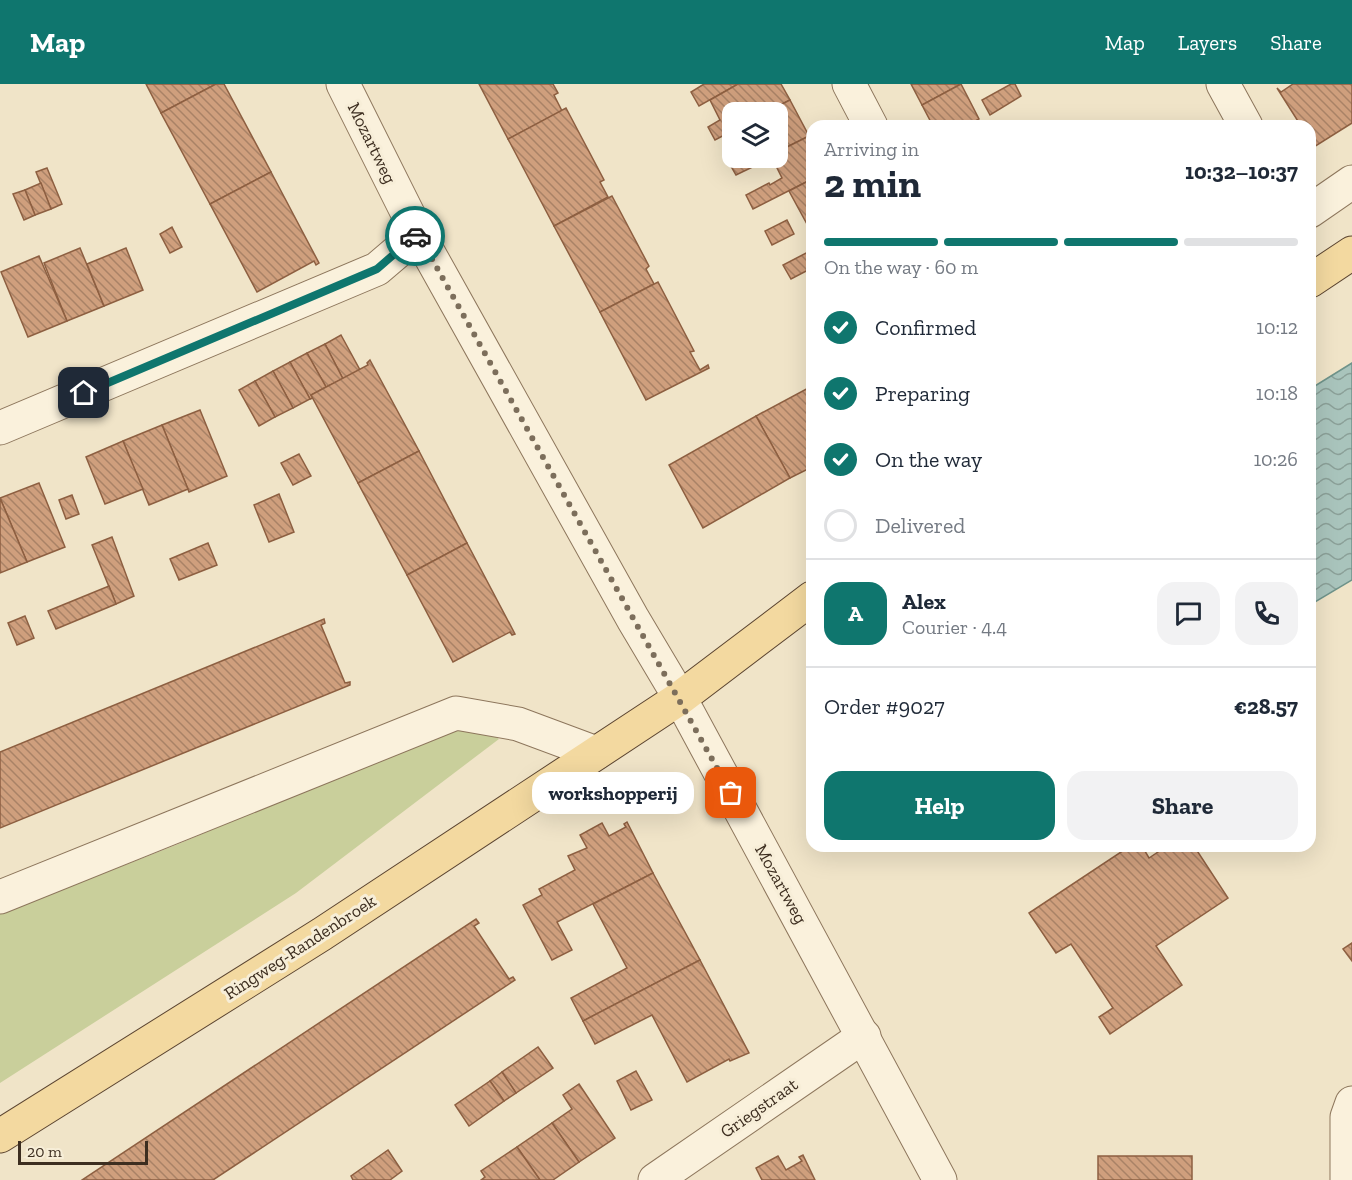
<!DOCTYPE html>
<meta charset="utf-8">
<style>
body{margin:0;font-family:"Zilla Slab",serif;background:#f2f2f3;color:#1f2937;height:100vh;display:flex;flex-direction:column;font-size:22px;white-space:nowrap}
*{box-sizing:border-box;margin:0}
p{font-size:20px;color:#747a83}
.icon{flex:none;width:33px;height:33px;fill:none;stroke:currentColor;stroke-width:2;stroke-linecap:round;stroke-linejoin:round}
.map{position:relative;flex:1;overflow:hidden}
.sheet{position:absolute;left:806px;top:36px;width:510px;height:732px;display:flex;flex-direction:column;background:#fff;border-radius:18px;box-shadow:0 6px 24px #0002}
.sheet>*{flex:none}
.controls{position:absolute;left:722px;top:18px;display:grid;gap:12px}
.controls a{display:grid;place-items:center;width:66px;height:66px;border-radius:12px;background:#fff;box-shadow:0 6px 24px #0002;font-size:30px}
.scale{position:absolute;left:18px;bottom:15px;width:130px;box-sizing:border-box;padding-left:6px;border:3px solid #3d2e20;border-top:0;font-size:16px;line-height:21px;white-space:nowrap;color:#3d2e20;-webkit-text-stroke:4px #f7eed8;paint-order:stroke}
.pin{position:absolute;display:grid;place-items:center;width:51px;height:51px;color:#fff;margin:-26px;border-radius:12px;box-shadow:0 3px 9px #0006}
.courier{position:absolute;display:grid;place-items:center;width:60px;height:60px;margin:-30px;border:4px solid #0f766e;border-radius:50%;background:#fff;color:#222;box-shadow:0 2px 8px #0007}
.bubble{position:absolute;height:42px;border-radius:18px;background:#fff;box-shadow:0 6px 24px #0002;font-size:20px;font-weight:700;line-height:42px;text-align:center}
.overview em{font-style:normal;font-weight:700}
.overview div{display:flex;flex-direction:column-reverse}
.overview{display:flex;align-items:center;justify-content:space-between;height:102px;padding:0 18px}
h1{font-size:39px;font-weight:700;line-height:45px}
.bar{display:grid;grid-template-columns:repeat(4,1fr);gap:9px 6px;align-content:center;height:72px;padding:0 18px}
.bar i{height:8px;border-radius:4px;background:#e0e1e3}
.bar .active{background:#0f766e}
.bar p{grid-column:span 4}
.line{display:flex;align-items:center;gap:15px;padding:0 18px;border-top:2px solid #e0e1e3}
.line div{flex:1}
.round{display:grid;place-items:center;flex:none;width:63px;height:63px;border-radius:18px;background:#f2f2f3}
ol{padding:0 18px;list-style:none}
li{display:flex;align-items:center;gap:18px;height:66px}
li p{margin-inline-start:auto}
li .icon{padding:6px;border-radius:50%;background:#0f766e;color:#fff;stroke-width:4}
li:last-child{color:#747a83}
li i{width:33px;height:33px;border:3px solid #e0e1e3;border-radius:50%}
.action{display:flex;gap:12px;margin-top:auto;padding:12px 18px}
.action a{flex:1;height:69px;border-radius:18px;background:#0f766e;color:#fff;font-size:24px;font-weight:700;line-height:69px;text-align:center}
.action a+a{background:#f2f2f3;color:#1f2937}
header{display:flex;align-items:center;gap:36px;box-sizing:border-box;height:84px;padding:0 30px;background:#0f766e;color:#fff}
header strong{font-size:28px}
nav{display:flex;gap:33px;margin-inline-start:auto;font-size:21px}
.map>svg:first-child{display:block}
.grass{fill:#c9cf9b}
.water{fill:url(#water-waves);stroke:#6f938a;stroke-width:1.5}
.building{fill:url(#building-back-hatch);stroke:#8d5f41;stroke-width:1.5}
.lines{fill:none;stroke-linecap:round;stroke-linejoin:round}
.minor-casing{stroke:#8d765c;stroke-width:35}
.major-casing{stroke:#5b4430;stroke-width:35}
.minor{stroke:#faf1dc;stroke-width:33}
.major{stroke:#f3d9a0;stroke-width:33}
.done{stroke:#7c6e5b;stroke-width:6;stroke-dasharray:0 10.8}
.route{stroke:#0f766e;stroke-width:8}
.labels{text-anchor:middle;stroke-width:6;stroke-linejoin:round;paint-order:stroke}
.street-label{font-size:18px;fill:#3d2e20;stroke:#f7eed8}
</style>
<header>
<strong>Map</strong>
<nav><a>Map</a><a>Layers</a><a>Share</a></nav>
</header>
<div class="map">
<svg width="1352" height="1096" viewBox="0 0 1352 1096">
<defs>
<pattern id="water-waves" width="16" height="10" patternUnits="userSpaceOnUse" patternTransform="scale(1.5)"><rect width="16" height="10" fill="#a9c4bc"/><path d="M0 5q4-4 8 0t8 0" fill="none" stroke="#8ba098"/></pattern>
<pattern id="building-back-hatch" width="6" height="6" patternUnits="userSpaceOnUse" patternTransform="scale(1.5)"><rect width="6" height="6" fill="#cf9f7d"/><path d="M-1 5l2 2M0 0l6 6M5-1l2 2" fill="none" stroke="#a98266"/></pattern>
</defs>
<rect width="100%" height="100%" fill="#f0e4c8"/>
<path class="grass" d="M473,638L499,655L296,809L0,999V830L176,761L406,663Z"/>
<path class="water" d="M1352,279V496L1310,521V305Z"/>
<g class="building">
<path d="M146,0H216L161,29Z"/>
<path d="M216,0H224L271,88L210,120L161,29Z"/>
<path d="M479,0H553L558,9L554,11L562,27L508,55Z"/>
<path d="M704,0H738L699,22L691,8Z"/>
<path d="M738,0H781L790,16L766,28H732V47L715,56L708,43L720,36L710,16Z"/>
<path d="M911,0H961L922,21Z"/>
<path d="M961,0L979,35L966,42H933L922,21Z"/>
<path d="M1011,0H1015L1021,12L990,31L982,16Z"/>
<path d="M1293,0H1352V39L1314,63L1310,55V42H1301L1277,4L1281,8Z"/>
<path d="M790,16L809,52L777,68V28H766Z"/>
<path d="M566,24L604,96L600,98L608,113L554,142L508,55Z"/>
<path d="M809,52L812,57V95L753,125L746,111L769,99L770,101L782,94L772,74H777V68Z"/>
<path d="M734,74H756L759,80L736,91L728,77Z"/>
<path d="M47,84L62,120L51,125L36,88Z"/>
<path d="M271,88L319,179L316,181L314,177L257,208L210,120Z"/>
<path d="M812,95V139L808,142L789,107Z"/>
<path d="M41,99L51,125L35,131L25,106Z"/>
<path d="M25,106L35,131L24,136L13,110Z"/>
<path d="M612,112L649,182L646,185L654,200L600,228L554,142Z"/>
<path d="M787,136L794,150L772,161L765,147Z"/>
<path d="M172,143L182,163L170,169L160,150Z"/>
<path d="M80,164L104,222L67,237L44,179Z"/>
<path d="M126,164L143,206L104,222L87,180Z"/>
<path d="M812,166V184L791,195L783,181Z"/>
<path d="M39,172L67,237L28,253L1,188Z"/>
<path d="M658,198L694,267L690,268L700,286L708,281L709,284L646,316L600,228Z"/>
<path d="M341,251L360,286L343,295L325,260Z"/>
<path d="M325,260L343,295L326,303L307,269Z"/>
<path d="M307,269L326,303L311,311L313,314L310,315L290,278Z"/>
<path d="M370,276L419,367L358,399L311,311L368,281L367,279Z"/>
<path d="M290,278L310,315L293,324L273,287Z"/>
<path d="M273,287L293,324L275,333L255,297Z"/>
<path d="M255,297L275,333L259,342L239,306Z"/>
<path d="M812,302V383L790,394L756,332Z"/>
<path d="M200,326L227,392L189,408L162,341Z"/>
<path d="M756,332L790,394L703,444L669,381Z"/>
<path d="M162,341L188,405L149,421L123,357Z"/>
<path d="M123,357L143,405L105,420L86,373Z"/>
<path d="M419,367L467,459L407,491L358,399Z"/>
<path d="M299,370L311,392L293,401L281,379Z"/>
<path d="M39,399L65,463L27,478L0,414Z"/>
<path d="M279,410L294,448L269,458L254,421Z"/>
<path d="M72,411L79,430L66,435L59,416Z"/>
<path d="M0,414L27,478L0,489Z"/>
<path d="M112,453L134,512L116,520L92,461Z"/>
<path d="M208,459L217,481L179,496L170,475Z"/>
<path d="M467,459L515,550L512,551L510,548L453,578L407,491Z"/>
<path d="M109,502L116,520L56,545L48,527Z"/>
<path d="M25,532L34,554L17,561L8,539Z"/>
<path d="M324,535L325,539L321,541L345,599L350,598V601L0,744V668Z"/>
<path d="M627,738L653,789L557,838L572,866L552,876L523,821L542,811L539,805L575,786L568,772L587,764L580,751L602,739L609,752L626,743L624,740Z"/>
<path d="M1130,762H1142L1149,774L1167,762H1194L1228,814L1156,862L1182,901L1110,950L1099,933L1113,924L1071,860L1056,869L1029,829Z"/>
<path d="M653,789L700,876L583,937L571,914L627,884L593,820Z"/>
<path d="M476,835L479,839L474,842L509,895L513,893L515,896L213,1096H82Z"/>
<path d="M1352,859V877L1343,865Z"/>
<path d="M700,876L749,969L730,977L729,975L687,998L652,931L595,960L583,937Z"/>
<path d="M538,963L553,984L516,1009L502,988Z"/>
<path d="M636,987L652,1016L631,1026L617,997Z"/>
<path d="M502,988L516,1009L504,1017L490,997Z"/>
<path d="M490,997L504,1017L469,1042L455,1021Z"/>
<path d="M579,1000L615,1054L579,1078L552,1039L572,1025L563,1011Z"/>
<path d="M552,1039L579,1078L553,1096H540L517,1063Z"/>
<path d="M517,1063L540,1096H481L485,1093L481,1087Z"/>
<path d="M388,1066L402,1087L390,1096H353L351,1092Z"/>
<path d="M803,1071L815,1096H762L756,1084L778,1072L786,1086L802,1077L799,1073Z"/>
<rect x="1098" y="1072" width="94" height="24"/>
</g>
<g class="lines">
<defs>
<g id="minor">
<path d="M343,0L418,150L633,535L680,614L940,1096"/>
<path d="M849,0L871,42"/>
<path d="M1223,0L1246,42"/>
<path d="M1310,127L1352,98"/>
<path d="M0,344L377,185L418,150"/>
<path d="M0,813L456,629L518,640L596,669"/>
<path d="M655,1096L864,952"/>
<path d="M1347,1096V1033L1352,1019"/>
</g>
<g id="major">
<path d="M1310,197L1352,169"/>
<path d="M0,1052L322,850L680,614L812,514"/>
</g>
</defs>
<use href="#minor" class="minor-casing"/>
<use href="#major" class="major-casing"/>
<use href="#minor" class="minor"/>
<use href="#major" class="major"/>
</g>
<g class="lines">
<path class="done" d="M415,152L418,150L731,709"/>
<path class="route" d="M84,309L377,185L415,152"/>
</g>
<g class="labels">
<g class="street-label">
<text transform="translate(372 59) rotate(64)" y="6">Mozartweg</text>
<text transform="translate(781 800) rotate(61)" y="6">Mozartweg</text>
<text transform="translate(300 863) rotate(-33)" y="6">Ringweg-Randenbroek</text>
<text transform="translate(759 1024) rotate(-35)" y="6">Griegstraat</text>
</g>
</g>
</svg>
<div class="controls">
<a><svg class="icon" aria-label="layers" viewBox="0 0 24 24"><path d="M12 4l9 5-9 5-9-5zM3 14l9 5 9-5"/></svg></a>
</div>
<div class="scale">20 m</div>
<div class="pin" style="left:731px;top:709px;background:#ea580c"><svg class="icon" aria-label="bag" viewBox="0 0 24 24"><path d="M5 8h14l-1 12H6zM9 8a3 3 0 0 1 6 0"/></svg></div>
<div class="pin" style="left:84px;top:309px;background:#1f2937"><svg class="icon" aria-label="home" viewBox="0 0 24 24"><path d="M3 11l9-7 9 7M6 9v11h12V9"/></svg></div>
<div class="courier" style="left:415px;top:152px"><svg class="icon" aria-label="car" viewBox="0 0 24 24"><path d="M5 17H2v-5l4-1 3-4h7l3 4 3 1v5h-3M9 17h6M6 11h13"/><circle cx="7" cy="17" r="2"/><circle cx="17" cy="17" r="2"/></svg></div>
<div class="bubble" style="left:532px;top:688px;width:162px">workshopperij</div>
<section class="sheet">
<div class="overview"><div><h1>2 min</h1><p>Arriving in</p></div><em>10:32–10:37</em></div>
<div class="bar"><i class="active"></i><i class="active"></i><i class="active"></i><i></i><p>On the way · 60 m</p></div>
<ol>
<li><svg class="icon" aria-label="check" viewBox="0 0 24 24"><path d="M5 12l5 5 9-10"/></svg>Confirmed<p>10:12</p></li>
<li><svg class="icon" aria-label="check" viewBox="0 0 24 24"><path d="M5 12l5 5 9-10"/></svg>Preparing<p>10:18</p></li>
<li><svg class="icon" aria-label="check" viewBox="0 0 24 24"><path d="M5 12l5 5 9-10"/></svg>On the way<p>10:26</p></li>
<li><i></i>Delivered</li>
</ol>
<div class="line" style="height:108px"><b class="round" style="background:#0f766e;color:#fff">A</b><div><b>Alex</b><p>Courier · 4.4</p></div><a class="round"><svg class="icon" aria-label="chat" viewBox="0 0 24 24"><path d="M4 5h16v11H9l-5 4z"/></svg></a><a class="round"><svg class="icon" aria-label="phone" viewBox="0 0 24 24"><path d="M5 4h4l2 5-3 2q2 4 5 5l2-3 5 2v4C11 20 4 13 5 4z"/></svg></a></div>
<div class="line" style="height:78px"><div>Order #9027</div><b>€28.57</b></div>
<div class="action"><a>Help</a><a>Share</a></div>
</section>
</div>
